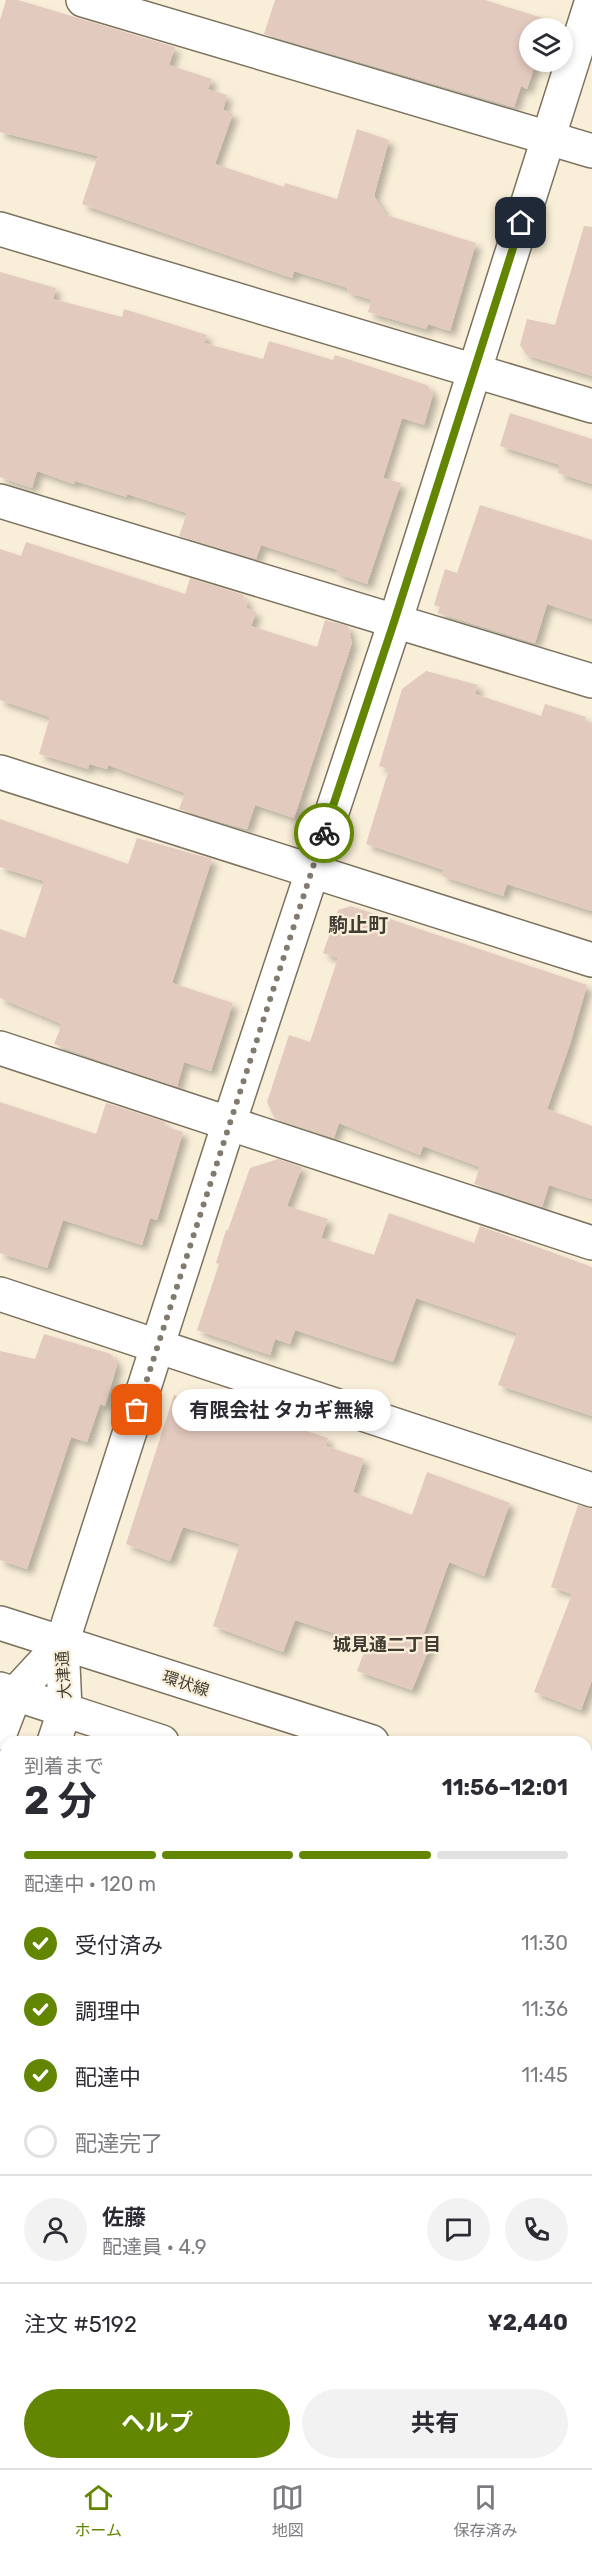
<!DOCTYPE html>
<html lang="ja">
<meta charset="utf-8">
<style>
body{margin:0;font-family:Rubik,"Noto Sans JP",sans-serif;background:#f2f2f3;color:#2b2b33;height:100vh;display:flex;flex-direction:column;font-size:22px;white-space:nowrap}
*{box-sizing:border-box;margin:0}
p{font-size:20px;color:#7c7c81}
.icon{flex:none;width:33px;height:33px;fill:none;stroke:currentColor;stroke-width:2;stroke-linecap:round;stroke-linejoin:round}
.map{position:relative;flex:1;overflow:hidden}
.drawer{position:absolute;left:0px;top:1736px;width:592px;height:734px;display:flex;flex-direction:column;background:#fff;border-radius:18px 18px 0 0;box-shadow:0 3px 9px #0003}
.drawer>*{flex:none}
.fabs{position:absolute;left:519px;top:18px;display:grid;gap:12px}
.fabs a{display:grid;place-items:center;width:54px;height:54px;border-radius:50%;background:#fff;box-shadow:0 3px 9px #0003;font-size:30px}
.pin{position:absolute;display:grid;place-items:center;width:51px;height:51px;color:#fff;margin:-26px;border-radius:12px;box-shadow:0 3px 9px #0006}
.courier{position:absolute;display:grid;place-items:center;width:60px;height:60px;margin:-30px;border:4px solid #628502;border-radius:50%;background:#fff;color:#222;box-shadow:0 2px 8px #0007}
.bubble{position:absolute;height:42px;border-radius:21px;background:#fff;box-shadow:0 3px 9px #0003;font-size:20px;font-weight:700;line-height:42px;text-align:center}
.summary em{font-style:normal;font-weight:700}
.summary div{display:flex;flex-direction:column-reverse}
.summary{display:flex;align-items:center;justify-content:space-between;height:102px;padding:0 24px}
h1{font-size:39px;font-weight:700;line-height:45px}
.bar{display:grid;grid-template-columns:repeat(4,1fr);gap:9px 6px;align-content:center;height:72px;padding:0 24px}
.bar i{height:8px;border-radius:4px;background:#e1e1e2}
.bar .active{background:#628502}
.bar p{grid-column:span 4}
.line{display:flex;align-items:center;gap:15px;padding:0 24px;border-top:2px solid #e1e1e2}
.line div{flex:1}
.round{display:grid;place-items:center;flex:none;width:63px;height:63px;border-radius:32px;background:#f2f2f3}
ol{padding:0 24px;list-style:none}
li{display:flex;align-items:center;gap:18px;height:66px}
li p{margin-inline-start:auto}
li .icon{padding:6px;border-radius:50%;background:#628502;color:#fff;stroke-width:4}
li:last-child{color:#7c7c81}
li i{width:33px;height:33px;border:3px solid #e1e1e2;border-radius:50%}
.primary-button{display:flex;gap:12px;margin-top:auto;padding:12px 24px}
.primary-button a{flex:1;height:69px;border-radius:36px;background:#628502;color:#fff;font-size:24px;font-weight:700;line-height:69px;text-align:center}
.primary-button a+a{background:#f2f2f3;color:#2b2b33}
.tabs{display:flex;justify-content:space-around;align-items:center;height:84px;border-top:2px solid #e1e1e2;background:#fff;font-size:16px;color:#7c7c81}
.tabs a{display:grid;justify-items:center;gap:3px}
.tabs .active{color:#628502}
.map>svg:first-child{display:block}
.building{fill:#e3cabf;filter:url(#shadow)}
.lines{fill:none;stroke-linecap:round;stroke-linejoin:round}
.minor-casing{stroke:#7c735f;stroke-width:36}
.tertiary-casing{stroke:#7c735f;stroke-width:36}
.primary-casing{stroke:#7c735f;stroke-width:36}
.minor{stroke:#fff;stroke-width:33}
.tertiary{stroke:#fff;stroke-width:33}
.primary{stroke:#fff;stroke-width:33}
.done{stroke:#817a6d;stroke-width:6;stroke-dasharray:0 10.8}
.route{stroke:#628502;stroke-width:8}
.labels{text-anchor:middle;stroke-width:4.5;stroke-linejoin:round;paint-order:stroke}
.street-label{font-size:16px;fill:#403c33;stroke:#f9eed8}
.neighbourhood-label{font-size:18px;font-weight:bold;fill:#403c33;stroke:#f9eed8}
.quarter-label{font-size:20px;font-weight:bold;fill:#403c33;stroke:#f9eed8}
</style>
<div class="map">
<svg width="592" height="2468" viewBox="0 0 592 2468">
<defs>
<filter id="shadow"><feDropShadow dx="5.5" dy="5.5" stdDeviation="3" flood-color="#0004"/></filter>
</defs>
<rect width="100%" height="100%" fill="#f9eed8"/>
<g class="building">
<path d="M6,0H18L175,47L169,65L212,79L208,89L227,95L223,110L233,113L215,164L284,187L285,183L337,199L357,129L389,140L374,196L386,215L476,243L450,331L428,324L426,329L368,312L372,300L347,292L348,288L294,271L292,278L82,204L98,156L0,132V20Z"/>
<path d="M275,0H485L549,20L547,28H530V62H536L527,89L521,86L514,107L264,34Z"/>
<path d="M584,226L592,227V376L527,355L520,345L527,319L555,325Z"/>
<path d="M0,272L56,288L53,299L122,317L124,309L207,335L204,343L263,359L269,341L333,360L335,355L427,385L433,394L424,425L402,418L383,478L401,483L367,584L336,573L338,570L261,545L256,559L179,536L187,513L127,494V497L75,481L74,484L37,471L32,488L0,477Z"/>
<path d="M510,413L592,439V484L558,473L560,465L500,446Z"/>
<path d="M480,505L592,540V619L547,604L535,643L438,613L440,607L434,605L445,569L457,573Z"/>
<path d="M26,542L185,594L190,578L244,595L242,599L248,601L246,608L256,612L251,626L317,647L325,620L348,626L352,643L294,818L255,805L247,829L224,823L179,809L185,793L108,765L107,769L89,764L88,769L39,754L50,717L0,700V549L21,556Z"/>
<path d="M426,671L478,685L475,694L541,716L545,704L586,717L585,721L592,723V911L507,884L503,896L442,876L444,870L366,844L389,769L379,766L402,689Z"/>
<path d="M0,819L128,864L137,838L212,859L172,983L233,1003L211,1071L184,1062L177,1087L118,1067L54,1044L62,1024L0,998V929L25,938L44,881L0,867Z"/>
<path d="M351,906L587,985L570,1044L547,1109L592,1126V1199L549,1185L542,1207L474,1184L480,1167L423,1146L420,1155L339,1123L334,1138L275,1119L267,1102L289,1035L310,1042L338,958L323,953L338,910Z"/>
<path d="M0,1102L96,1134L106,1103L166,1122L164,1126L183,1132L157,1220L150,1218L142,1245L63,1220L47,1268L0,1253Z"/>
<path d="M278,1159L302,1167L287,1206L328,1219L321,1238L374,1255L389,1213L474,1243L480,1226L592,1267V1416L498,1385L517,1333L416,1298L393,1362L295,1330L290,1344L275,1339L270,1355L197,1330L219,1264L216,1263L226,1230H228L250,1168Z"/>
<path d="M44,1334L111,1354L117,1365L105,1406L100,1404L87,1442L71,1437L27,1569L0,1560V1351L35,1359Z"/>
<path d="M174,1395L242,1417L244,1411L328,1438L326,1446L364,1459L353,1492L412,1515L427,1472L510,1503L484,1576L449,1562L423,1635L433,1639L412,1690L357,1671L367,1644L295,1620L283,1652L213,1626L240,1544L183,1527L170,1561L126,1544Z"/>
<path d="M578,1505L592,1508V1680L581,1710L534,1692L572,1594L551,1587Z"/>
</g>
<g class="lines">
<defs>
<g id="minor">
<path d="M83,0L592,151"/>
<path d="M0,501L592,681"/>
<path d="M0,772L592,960"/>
<path d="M0,1048L592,1243"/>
<path d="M0,1294L592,1490"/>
<path d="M0,2000L6,2003"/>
<path d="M586,2061L592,2045"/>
<path d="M586,2213L592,2214"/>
<path d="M0,2265L6,2267"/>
<path d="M542,2463L552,2468"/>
<path d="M445,2468L447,2463"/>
</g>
<g id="tertiary">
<path d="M0,229L592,406"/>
<path d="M0,1733L15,1694L62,1643"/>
<path d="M54,1742L65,1709L62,1643L229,1123L395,622L592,0"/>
<path d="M0,1896L6,1879"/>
</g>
<g id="primary">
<path d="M0,1623L372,1742"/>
<path d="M0,1689L162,1742"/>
<path d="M586,1809L592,1811"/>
<path d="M586,1884L592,1886"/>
</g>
</defs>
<use href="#minor" class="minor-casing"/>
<use href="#tertiary" class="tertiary-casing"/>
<use href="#primary" class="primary-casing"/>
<use href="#minor" class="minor"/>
<use href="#tertiary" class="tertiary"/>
<use href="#primary" class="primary"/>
</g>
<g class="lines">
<path class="done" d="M137,1410L324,833"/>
<path class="route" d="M324,833L394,622L521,223"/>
</g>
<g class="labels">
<g class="street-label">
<text transform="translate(63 1675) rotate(-94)" y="6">大津通</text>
<text transform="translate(186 1683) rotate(18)" y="6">環状線</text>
</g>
<g class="neighbourhood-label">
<text x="387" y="1651">城見通二丁目</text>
</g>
<g class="quarter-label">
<text x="358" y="932">駒止町</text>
</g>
</g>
</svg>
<div class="fabs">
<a><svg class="icon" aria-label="layers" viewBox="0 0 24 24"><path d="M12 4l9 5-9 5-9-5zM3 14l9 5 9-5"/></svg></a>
</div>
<div class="pin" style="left:137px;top:1410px;background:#ea580c"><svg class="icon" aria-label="bag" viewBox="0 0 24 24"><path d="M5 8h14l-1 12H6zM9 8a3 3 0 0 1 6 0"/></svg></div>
<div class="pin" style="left:521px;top:223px;background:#1f2937"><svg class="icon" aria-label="home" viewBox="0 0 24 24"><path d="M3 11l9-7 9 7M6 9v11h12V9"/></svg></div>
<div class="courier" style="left:324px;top:833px"><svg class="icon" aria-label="bike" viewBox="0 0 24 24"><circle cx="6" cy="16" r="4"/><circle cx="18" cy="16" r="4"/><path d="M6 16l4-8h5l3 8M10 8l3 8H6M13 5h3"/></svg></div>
<div class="bubble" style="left:172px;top:1389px;width:219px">有限会社 タカギ無線</div>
<section class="drawer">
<div class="summary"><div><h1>2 分</h1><p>到着まで</p></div><em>11:56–12:01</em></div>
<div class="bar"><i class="active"></i><i class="active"></i><i class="active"></i><i></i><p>配達中 · 120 m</p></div>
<ol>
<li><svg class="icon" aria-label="check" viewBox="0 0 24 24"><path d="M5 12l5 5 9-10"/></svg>受付済み<p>11:30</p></li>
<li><svg class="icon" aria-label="check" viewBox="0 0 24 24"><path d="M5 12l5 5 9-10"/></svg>調理中<p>11:36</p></li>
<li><svg class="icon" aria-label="check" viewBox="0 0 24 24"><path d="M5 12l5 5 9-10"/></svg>配達中<p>11:45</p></li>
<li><i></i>配達完了</li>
</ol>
<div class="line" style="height:108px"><a class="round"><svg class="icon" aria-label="person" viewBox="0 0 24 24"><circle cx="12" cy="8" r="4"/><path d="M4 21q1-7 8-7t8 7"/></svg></a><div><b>佐藤</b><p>配達員 · 4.9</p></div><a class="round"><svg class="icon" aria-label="chat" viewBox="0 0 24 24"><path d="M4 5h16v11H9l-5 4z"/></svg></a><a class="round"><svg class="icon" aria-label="phone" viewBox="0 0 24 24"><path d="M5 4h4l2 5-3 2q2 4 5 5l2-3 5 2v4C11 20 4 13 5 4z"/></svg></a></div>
<div class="line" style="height:78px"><div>注文 #5192</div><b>¥2,440</b></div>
<div class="primary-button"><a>ヘルプ</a><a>共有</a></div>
</section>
</div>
<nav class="tabs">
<a class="active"><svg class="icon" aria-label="home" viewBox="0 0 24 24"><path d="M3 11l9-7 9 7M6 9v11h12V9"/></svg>ホーム</a>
<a><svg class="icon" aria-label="map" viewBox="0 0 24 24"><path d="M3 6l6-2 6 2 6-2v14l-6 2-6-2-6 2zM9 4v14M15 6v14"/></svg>地図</a>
<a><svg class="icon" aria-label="saved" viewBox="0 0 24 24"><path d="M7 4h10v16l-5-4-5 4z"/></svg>保存済み</a>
</nav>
